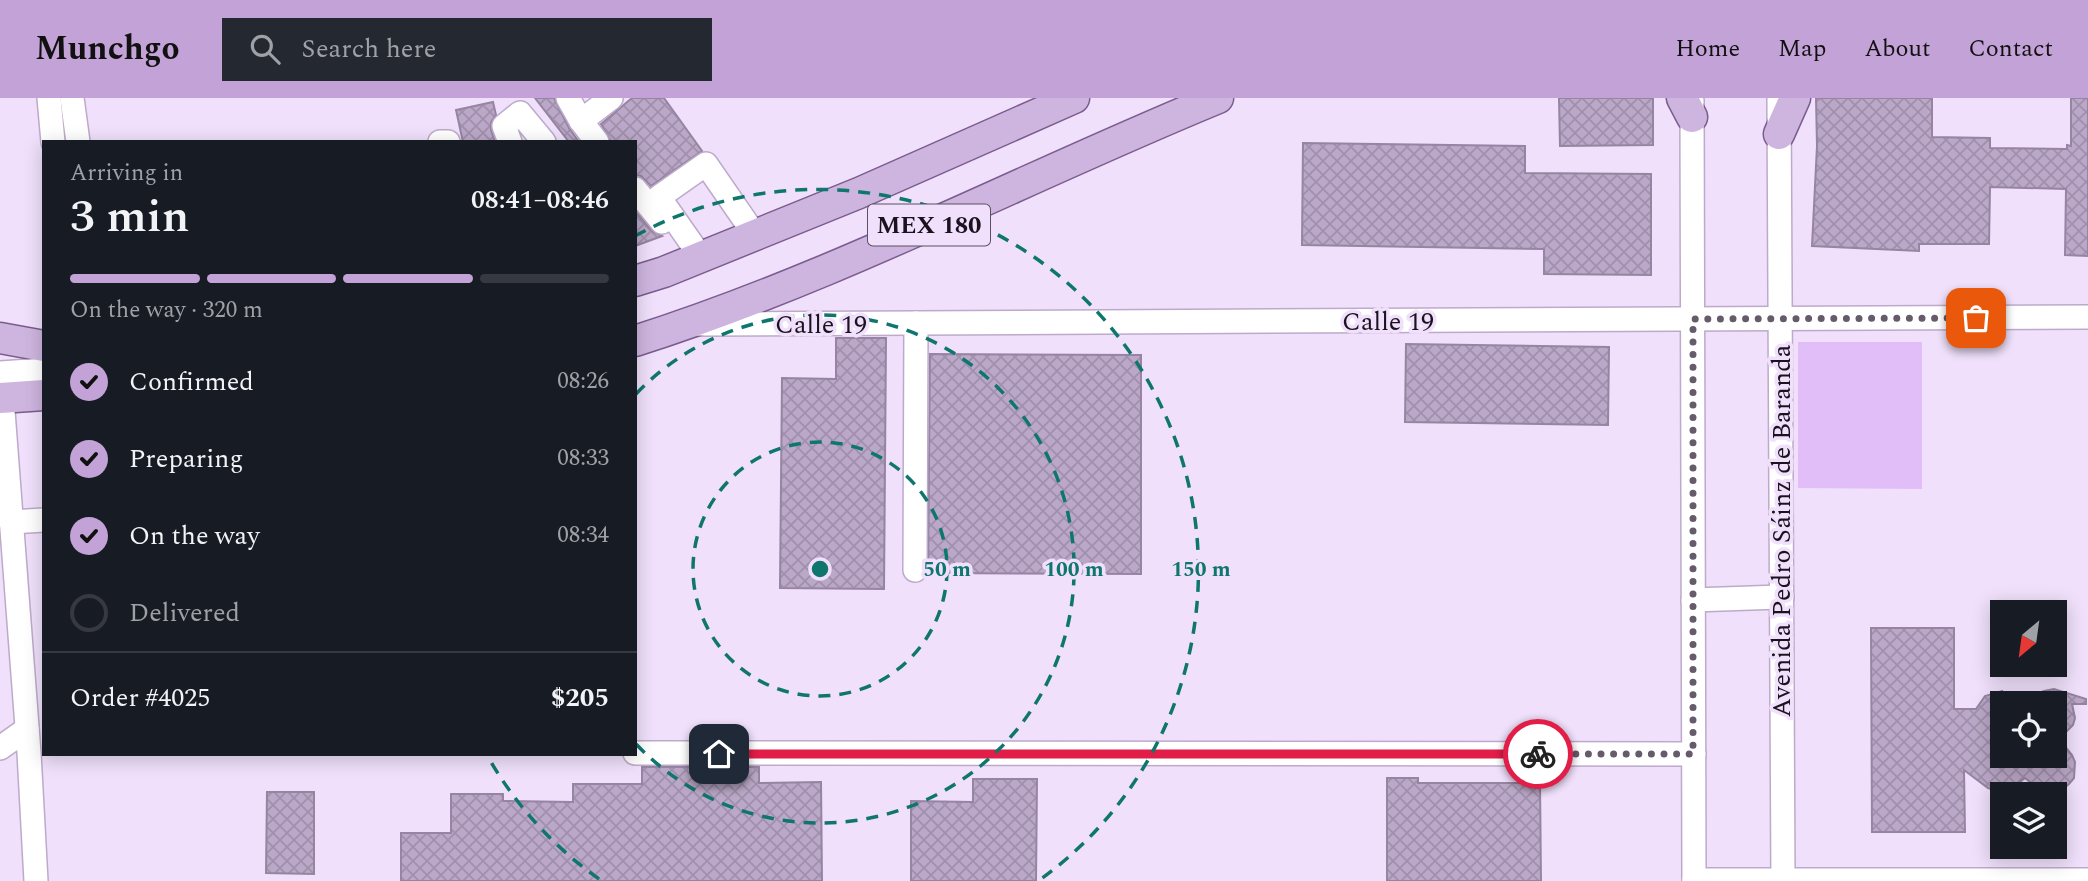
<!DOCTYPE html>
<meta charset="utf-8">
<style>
body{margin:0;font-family:Spectral,serif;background:#242831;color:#f1f3f6;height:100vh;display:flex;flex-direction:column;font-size:26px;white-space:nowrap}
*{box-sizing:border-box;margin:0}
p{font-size:23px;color:#9ea1a6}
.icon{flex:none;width:38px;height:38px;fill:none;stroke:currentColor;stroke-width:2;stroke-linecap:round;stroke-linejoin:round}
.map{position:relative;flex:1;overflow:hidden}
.side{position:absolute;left:42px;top:42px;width:595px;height:616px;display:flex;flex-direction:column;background:#171b24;border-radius:0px;box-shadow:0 4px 18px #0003}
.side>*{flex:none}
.needle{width:46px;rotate:209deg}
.tools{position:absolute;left:1990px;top:502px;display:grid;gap:14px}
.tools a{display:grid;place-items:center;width:77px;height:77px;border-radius:0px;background:#171b24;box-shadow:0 4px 18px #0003;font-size:35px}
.pin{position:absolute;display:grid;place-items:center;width:60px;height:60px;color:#fff;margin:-30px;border-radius:14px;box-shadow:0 4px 10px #0006}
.courier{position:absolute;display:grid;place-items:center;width:70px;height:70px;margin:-35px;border:5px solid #e11d48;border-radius:50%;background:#fff;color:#222;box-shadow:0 2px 9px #0007}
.overview em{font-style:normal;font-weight:600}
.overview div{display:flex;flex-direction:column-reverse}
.overview{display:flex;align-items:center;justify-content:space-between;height:119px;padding:0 28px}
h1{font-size:46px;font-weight:600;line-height:52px}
.bar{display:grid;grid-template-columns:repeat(4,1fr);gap:10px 7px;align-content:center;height:84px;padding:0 28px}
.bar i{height:9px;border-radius:5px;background:#363941}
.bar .current{background:#c3a2d7}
.bar p{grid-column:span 4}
.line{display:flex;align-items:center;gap:18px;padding:0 28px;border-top:2px solid #363941}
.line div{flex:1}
ol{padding:0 28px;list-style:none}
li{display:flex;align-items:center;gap:21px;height:77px}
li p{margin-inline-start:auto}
li .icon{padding:7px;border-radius:50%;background:#c3a2d7;color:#111;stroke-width:4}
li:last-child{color:#9ea1a6}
li i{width:38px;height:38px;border:4px solid #363941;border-radius:50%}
header{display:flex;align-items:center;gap:42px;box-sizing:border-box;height:98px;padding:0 35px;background:#c3a2d7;color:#111}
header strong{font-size:33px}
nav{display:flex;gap:38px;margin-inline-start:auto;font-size:24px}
.search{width:490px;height:63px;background:#242831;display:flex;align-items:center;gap:18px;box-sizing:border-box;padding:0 24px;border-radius:0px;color:#9ea1a6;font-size:26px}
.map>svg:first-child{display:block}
.green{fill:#e1bef7}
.building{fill:url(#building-cross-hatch);stroke:#9684a2;stroke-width:2}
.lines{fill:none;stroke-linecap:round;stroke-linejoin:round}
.minor-casing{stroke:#bdaaca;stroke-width:26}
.major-casing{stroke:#7a5c8d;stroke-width:33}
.minor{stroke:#fff;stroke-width:23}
.major{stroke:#ceb5df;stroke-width:30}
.done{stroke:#655b6b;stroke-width:7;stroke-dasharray:0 12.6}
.route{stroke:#e11d48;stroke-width:9}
.ring{fill:none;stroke:#0f766e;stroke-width:3.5;stroke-dasharray:12 9}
.labels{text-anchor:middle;stroke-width:7;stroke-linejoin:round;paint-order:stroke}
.shield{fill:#f0e0fb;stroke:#5a5060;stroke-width:2}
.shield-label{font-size:24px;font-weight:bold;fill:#1a131e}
.street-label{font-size:26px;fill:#1a131e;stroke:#f0e0fb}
.centre{fill:#0f766e;stroke:#f0e0fb;stroke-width:3.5}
.ring-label{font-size:21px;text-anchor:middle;font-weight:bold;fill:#0f766e;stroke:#f0e0fb;stroke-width:7;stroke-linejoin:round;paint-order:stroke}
</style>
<header>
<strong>Munchgo</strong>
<div class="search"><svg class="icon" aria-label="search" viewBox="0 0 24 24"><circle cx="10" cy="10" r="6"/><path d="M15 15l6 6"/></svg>Search here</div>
<nav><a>Home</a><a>Map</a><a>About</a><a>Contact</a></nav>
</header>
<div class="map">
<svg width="2088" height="783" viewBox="0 0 2088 783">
<defs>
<pattern id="building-cross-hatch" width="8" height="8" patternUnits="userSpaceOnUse" patternTransform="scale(1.75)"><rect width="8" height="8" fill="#bba8c8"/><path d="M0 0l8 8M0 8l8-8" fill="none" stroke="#a090ab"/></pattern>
</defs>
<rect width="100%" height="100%" fill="#f0e0fb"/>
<path class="green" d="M1798,244H1922V391L1798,390Z"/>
<g class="building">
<path d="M535,0H554L569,30L579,44H569Z"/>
<path d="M632,0H664L702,53L651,88L641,78L635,77V44H611L601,26Z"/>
<path d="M1559,0H1653V47L1560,48Z"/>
<path d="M1816,0H1932V39L1990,40V50L2067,51V47L2071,48V0H2088V158L2065,157L2066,91L1990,89L1989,146H1919V153L1812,148L1817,48Z"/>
<path d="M493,4L496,17L491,24V32L495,44H463L456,12Z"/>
<path d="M1303,45L1525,48V75L1651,76V177L1544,176V151L1302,147Z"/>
<path d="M635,113L652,133L662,138L635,148Z"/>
<path d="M836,240H886L884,491L780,490L782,280L836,281Z"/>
<path d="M1406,246L1609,249L1608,327L1405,324Z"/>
<path d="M930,256L1141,257V476L928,475Z"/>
<path d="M1871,530H1954V611H1976L1985,598L2002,593V658H2054V606L2014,605L2044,593L2054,591L2086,601V606H2072L2075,620L2073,627L2059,641L2072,657L2075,664L2074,680L2069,686L2063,691L2047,694L2039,691L2025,680L2012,690L1996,693L1988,690L1964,672L1965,734H1872Z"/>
<path d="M642,669H759V685L821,684L822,783H401V735H451V696H503V703L573,704V686H642Z"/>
<path d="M1387,680H1418V685H1540L1541,783H1387Z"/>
<path d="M973,681H1037L1036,783H911V703L973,704Z"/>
<path d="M267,694H314V776L266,775Z"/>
</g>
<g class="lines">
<defs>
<g id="minor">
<path d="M49,0L53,44"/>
<path d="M72,0L78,44"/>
<path d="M568,0L581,23L597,44"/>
<path d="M1779,0L1783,783"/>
<path d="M1692,3L1694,783"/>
<path d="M581,23L611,0"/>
<path d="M440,44H448"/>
<path d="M510,44L504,28L520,15L544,44"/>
<path d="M635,91L662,124"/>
<path d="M701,159L659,99L706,66L755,137"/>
<path d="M698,226L2088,219"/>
<path d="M0,275L44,272"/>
<path d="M2,300L29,655L36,783"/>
<path d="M11,424L44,422"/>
<path d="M915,472L916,225"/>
<path d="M1693,502L1782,499"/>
<path d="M0,650L27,631"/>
<path d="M635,655L1694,656"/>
<path d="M1694,782H2088"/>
</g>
<g id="major">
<path d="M1682,0L1692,19"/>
<path d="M1779,36L1795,0"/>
<path d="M635,183L664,174L859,95L1074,0"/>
<path d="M0,240L44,248"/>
<path d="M635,243C836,179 1023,80 1218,0"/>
<path d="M0,300L44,297"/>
</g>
</defs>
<use href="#minor" class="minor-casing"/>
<use href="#major" class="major-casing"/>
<use href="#minor" class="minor"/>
<use href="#major" class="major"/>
</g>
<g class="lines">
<path class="done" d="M1538,656H1693V221L1976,220"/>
<path class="route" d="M719,656H1538"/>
</g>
<g class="ring">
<circle cx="820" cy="471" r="127"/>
<path d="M636 296A254 254 0 1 1 636 646"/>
<path d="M599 781A381 381 0 0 1 488 659M635 138A381 381 0 0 1 1041 781"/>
</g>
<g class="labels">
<rect class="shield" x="868" y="106.5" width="122" height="41" rx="5"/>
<g class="shield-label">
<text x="929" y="135">MEX 180</text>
</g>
<g class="street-label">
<text x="1388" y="232">Calle 19</text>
<text x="821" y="235">Calle 19</text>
<text transform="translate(1781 433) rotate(-90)" y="9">Avenida Pedro Sáinz de Baranda</text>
</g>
</g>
<circle cx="820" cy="471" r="10" class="centre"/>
<g class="ring-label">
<text x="947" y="478">50 m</text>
<text x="1074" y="478">100 m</text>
<text x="1201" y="478">150 m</text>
</g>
</svg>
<div class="tools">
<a><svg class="needle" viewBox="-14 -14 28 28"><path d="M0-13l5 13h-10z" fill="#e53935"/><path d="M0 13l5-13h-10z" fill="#9ea1a6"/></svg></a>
<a><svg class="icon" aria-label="locate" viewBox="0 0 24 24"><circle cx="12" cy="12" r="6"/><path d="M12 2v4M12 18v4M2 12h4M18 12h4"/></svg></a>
<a><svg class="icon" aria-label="layers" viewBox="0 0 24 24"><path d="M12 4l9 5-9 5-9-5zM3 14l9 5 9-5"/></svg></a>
</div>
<div class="pin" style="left:1976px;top:220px;background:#ea580c"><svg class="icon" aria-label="bag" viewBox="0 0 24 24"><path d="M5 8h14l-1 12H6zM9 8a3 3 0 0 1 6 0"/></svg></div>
<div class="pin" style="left:719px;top:656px;background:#1f2937"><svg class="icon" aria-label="home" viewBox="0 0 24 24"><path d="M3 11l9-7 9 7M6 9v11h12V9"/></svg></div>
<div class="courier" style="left:1538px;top:656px"><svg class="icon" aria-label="bike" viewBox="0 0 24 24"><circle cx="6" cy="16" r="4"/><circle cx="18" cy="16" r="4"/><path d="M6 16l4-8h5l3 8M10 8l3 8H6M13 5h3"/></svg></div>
<section class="side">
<div class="overview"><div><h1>3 min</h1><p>Arriving in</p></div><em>08:41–08:46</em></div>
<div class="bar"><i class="current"></i><i class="current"></i><i class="current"></i><i></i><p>On the way · 320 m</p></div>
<ol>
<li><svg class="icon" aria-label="check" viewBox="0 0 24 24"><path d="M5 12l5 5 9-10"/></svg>Confirmed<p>08:26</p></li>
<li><svg class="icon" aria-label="check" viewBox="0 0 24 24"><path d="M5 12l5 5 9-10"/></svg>Preparing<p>08:33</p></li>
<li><svg class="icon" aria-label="check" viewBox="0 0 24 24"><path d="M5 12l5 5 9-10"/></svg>On the way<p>08:34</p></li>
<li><i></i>Delivered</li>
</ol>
<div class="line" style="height:91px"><div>Order #4025</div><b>$205</b></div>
</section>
</div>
